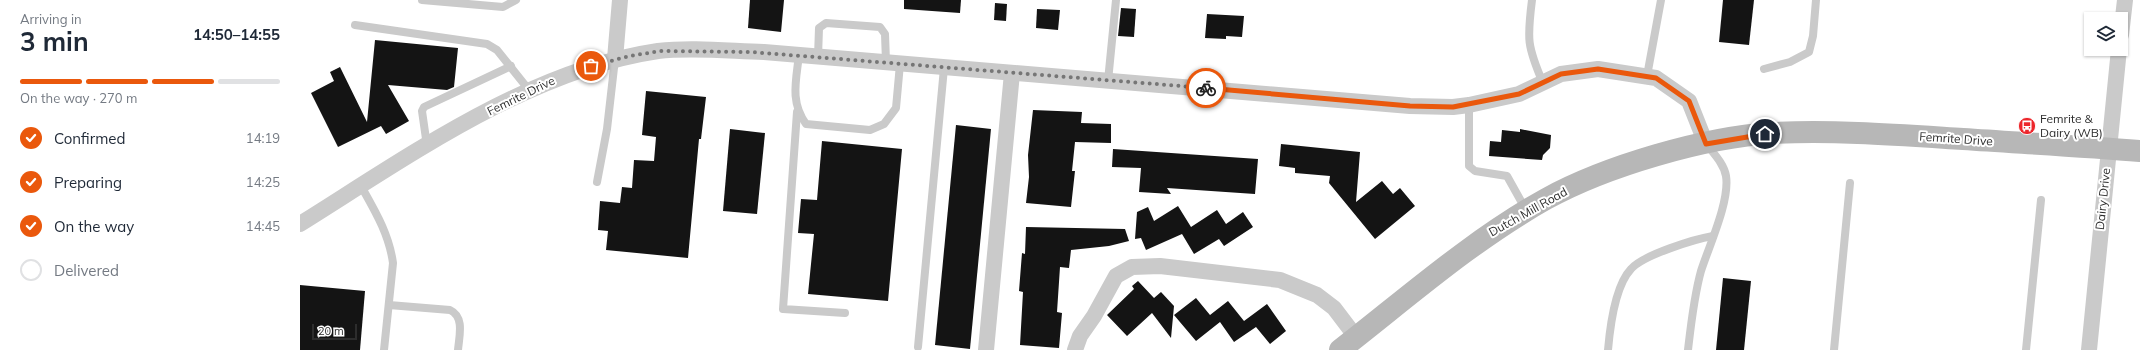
<!DOCTYPE html>
<meta charset="utf-8">
<style>
body{margin:0;font-family:Mulish,sans-serif;background:#f6f6f7;color:#1f2937;height:100vh;display:flex;flex-direction:column;font-size:15px;white-space:nowrap}
*{box-sizing:border-box;margin:0}
p{font-size:13px;color:#747a83}
.icon{flex:none;width:22px;height:22px;fill:none;stroke:currentColor;stroke-width:2;stroke-linecap:round;stroke-linejoin:round}
.map{position:relative;flex:1;overflow:hidden}
.drawer{display:flex;flex-direction:column;background:#fff;width:300px}
.drawer>*{flex:none}
.controls{position:absolute;left:1784px;top:12px;display:grid;gap:8px}
.controls a{display:grid;place-items:center;width:44px;height:44px;border-radius:0px;background:#fff;box-shadow:0 1px 3px #0004;font-size:20px}
.scale{position:absolute;left:12px;bottom:10px;width:45px;box-sizing:border-box;padding-left:4px;border:2px solid #2d2d2d;border-top:0;font-size:11px;line-height:14px;white-space:nowrap;color:#2d2d2d;-webkit-text-stroke:3px #fff;paint-order:stroke}
.pin{position:absolute;display:grid;place-items:center;width:34px;height:34px;color:#fff;margin:-17px;border:2px solid #fff;border-radius:50%;box-shadow:0 1px 4px #0007}
.courier{position:absolute;display:grid;place-items:center;width:40px;height:40px;margin:-20px;border:3px solid #ea580c;border-radius:50%;background:#fff;color:#222;box-shadow:0 1px 5px #0007}
.overview em{font-style:normal;font-weight:700}
.overview div{display:flex;flex-direction:column-reverse}
.overview{display:flex;align-items:center;justify-content:space-between;height:68px;padding:0 20px}
h1{font-size:26px;font-weight:700;line-height:30px}
.bar{display:grid;grid-template-columns:repeat(4,1fr);gap:6px 4px;align-content:center;height:48px;padding:0 20px}
.bar i{height:5px;border-radius:3px;background:#e0e1e3}
.bar .on{background:#ea580c}
.bar p{grid-column:span 4}
ol{padding:0 20px;list-style:none}
li{display:flex;align-items:center;gap:12px;height:44px}
li p{margin-inline-start:auto}
li .icon{padding:4px;border-radius:50%;background:#ea580c;color:#fff;stroke-width:4}
li:last-child{color:#747a83}
li i{width:22px;height:22px;border:2px solid #e0e1e3;border-radius:50%}
main{display:flex;flex:1;min-height:0}
.map>svg:first-child{display:block}
.building{fill:#141414}
.lines{fill:none;stroke-linecap:round;stroke-linejoin:round}
.lane{stroke:#cacaca;stroke-width:8}
.street{stroke:#cacaca;stroke-width:16}
.secondary{stroke:#b7b7b7;stroke-width:22}
.done{stroke:#767676;stroke-width:4;stroke-dasharray:0 7.2}
.route{stroke:#ea580c;stroke-width:5}
.labels{text-anchor:middle;stroke-width:4;stroke-linejoin:round;paint-order:stroke}
.street-label{font-size:12px;fill:#2d2d2d;stroke:#fff}
.poi-label{font-size:12px;fill:#2d2d2d;stroke:#fff;text-anchor:start}
</style>
<main>
<section class="drawer">
<div class="overview"><div><h1>3 min</h1><p>Arriving in</p></div><em>14:50–14:55</em></div>
<div class="bar"><i class="on"></i><i class="on"></i><i class="on"></i><i></i><p>On the way · 270 m</p></div>
<ol>
<li><svg class="icon" aria-label="check" viewBox="0 0 24 24"><path d="M5 12l5 5 9-10"/></svg>Confirmed<p>14:19</p></li>
<li><svg class="icon" aria-label="check" viewBox="0 0 24 24"><path d="M5 12l5 5 9-10"/></svg>Preparing<p>14:25</p></li>
<li><svg class="icon" aria-label="check" viewBox="0 0 24 24"><path d="M5 12l5 5 9-10"/></svg>On the way<p>14:45</p></li>
<li><i></i>Delivered</li>
</ol>
</section>
<div class="map">
<svg width="1840" height="350" viewBox="0 0 1840 350">
<rect width="100%" height="100%" fill="#fff"/>
<g class="building">
<path d="M450,0H484L481,32L448,28Z"/>
<path d="M604,0H661L660,13L604,9Z"/>
<path d="M1423,0H1454L1449,45L1419,42Z"/>
<path d="M695,3L707,4L706,21L694,20Z"/>
<path d="M821,8L836,9L834,37L818,36Z"/>
<path d="M737,9L760,10L758,30L736,28Z"/>
<path d="M907,14L944,16L942,37L926,36V39L905,38Z"/>
<path d="M75,40L158,48L154,87L147,90L88,85L109,121L86,134L81,126L38,147L11,93L34,81L30,72L40,67L67,122Z"/>
<path d="M346,91L406,97L401,139H399L388,258L306,250L308,231L298,230L300,201L320,203L322,187L332,188L334,160L354,161L356,137L342,135Z"/>
<path d="M733,110L782,112L781,123L811,124V143L775,142L772,171H775L771,207L726,203L729,177L728,155Z"/>
<path d="M656,125L691,129L670,349L635,345Z"/>
<path d="M430,129L465,133L457,214L423,211Z"/>
<path d="M1220,129L1251,135L1250,148L1243,155L1242,160L1189,156L1190,141L1201,142L1202,130L1220,132Z"/>
<path d="M522,141L602,149L588,301L508,294L514,234L498,233L501,199L517,200Z"/>
<path d="M981,144L1060,152L1056,202L1082,181L1093,194L1100,188L1115,206L1075,239L1029,183L1030,176L995,173V168L979,166Z"/>
<path d="M813,149L958,159L955,194L867,188L871,194L839,192L841,168L812,167Z"/>
<path d="M878,206L891,227L917,210L926,224L943,212L953,227L924,246L919,239L894,254L882,234L846,250L841,238L835,239L837,212L848,207L854,221Z"/>
<path d="M726,227L825,229L829,241L809,246L771,250L769,268L760,267L757,312L762,313L759,348L720,345L723,292L719,291L722,253L725,254Z"/>
<path d="M1423,278L1451,281L1444,350H1416Z"/>
<path d="M838,281L854,298L861,292L874,306L871,338L852,313L827,336L807,315L834,289L832,286Z"/>
<path d="M0,285L65,291L60,350H0Z"/>
<path d="M896,298L910,315L928,301L944,321L967,304L986,331L970,344L956,327L934,342L920,322L896,341L874,315Z"/>
</g>
<g class="lines">
<g class="lane">
<path d="M122,0L203,7L216,0"/>
<path d="M1232,0C1227,39 1227,46 1243,83"/>
<path d="M55,25L187,44L197,50L229,90"/>
<path d="M499,55C496,81 490,102 506,124L570,130L584,124L596,108L600,64"/>
<path d="M518,57L519,28L526,23L580,27L585,34L586,62"/>
<path d="M1464,69L1490,62L1509,52L1513,36L1516,0"/>
<path d="M1347,76L1361,0"/>
<path d="M808,81L816,0"/>
<path d="M1169,105V166L1175,171L1207,176L1226,210"/>
<path d="M497,112L483,309L545,313"/>
<path d="M127,146L122,111L124,107L211,66"/>
<path d="M297,182L307,129L315,59"/>
<path d="M61,186C75,211 89,234 93,263L84,350"/>
<path d="M89,305L150,310C165,317 159,337 158,350"/>
<path d="M618,347L644,68"/>
<path d="M1308,350C1310,327 1315,286 1331,269C1343,255 1395,239 1413,236"/>
<path d="M1388,350C1391,324 1394,296 1401,271C1409,246 1430,201 1426,176C1424,164 1414,154 1407,145"/>
<path d="M1534,350L1550,183"/>
<path d="M1726,350L1741,200"/>
</g>
<g class="street">
<path d="M1821,35L1825,0"/>
<path d="M315,59L320,0"/>
<path d="M0,224C109,156 229,70 358,51C392,47 429,51 464,52L1110,106L1153,107L1169,105L1219,94L1261,74L1298,69L1356,78L1389,101L1406,144"/>
<path d="M686,350L712,73"/>
<path d="M775,350L780,336L794,316L816,276L832,267L860,266L980,280L1017,295L1034,308L1056,337"/>
<path d="M1789,350L1819,49"/>
</g>
<path class="secondary" d="M1040,350C1107,298 1171,241 1246,199C1306,166 1405,137 1473,133C1536,130 1600,135 1663,139C1722,143 1781,146 1840,151"/>
</g>
<g class="lines">
<path class="done" d="M291,66L330,56L360,51L451,52L906,88"/>
<path class="route" d="M906,88L1110,106L1153,107L1219,94L1261,74L1298,69L1356,78L1389,101L1406,144L1465,134"/>
</g>
<defs>
<symbol id="bus-disc" viewBox="-11 -11 22 22"><circle r="9.5" fill="#ed262b" stroke="#fff"/><path d="M-5-6H5V4H4V6H2V4H-2V6H-4V4H-5ZM-3.5-4V0h7V-4ZM-3.5 1.2v1.5H-2V1.2ZM2 1.2v1.5H3.5V1.2Z" fill="#fff"/></symbol>
</defs>
<g fill-rule="evenodd">
<use href="#bus-disc" x="1717" y="116" width="20" height="20"/>
</g>
<g class="labels">
<g class="street-label">
<text transform="translate(221 96) rotate(-26)" y="4">Femrite Drive</text>
<text transform="translate(1656 139) rotate(4)" y="4">Femrite Drive</text>
<text transform="translate(1803 199) rotate(-84)" y="4">Dairy Drive</text>
<text transform="translate(1228 212) rotate(-29)" y="4">Dutch Mill Road</text>
</g>
<g class="poi-label">
<text x="1740" y="123">Femrite &amp;<tspan x="1740" dy="14">Dairy (WB)</tspan></text>
</g>
</g>
</svg>
<div class="controls">
<a><svg class="icon" aria-label="layers" viewBox="0 0 24 24"><path d="M12 4l9 5-9 5-9-5zM3 14l9 5 9-5"/></svg></a>
</div>
<div class="scale">20 m</div>
<div class="pin" style="left:291px;top:66px;background:#ea580c"><svg class="icon" aria-label="bag" viewBox="0 0 24 24"><path d="M5 8h14l-1 12H6zM9 8a3 3 0 0 1 6 0"/></svg></div>
<div class="pin" style="left:1465px;top:134px;background:#1f2937"><svg class="icon" aria-label="home" viewBox="0 0 24 24"><path d="M3 11l9-7 9 7M6 9v11h12V9"/></svg></div>
<div class="courier" style="left:906px;top:88px"><svg class="icon" aria-label="bike" viewBox="0 0 24 24"><circle cx="6" cy="16" r="4"/><circle cx="18" cy="16" r="4"/><path d="M6 16l4-8h5l3 8M10 8l3 8H6M13 5h3"/></svg></div>
</div>
</main>
